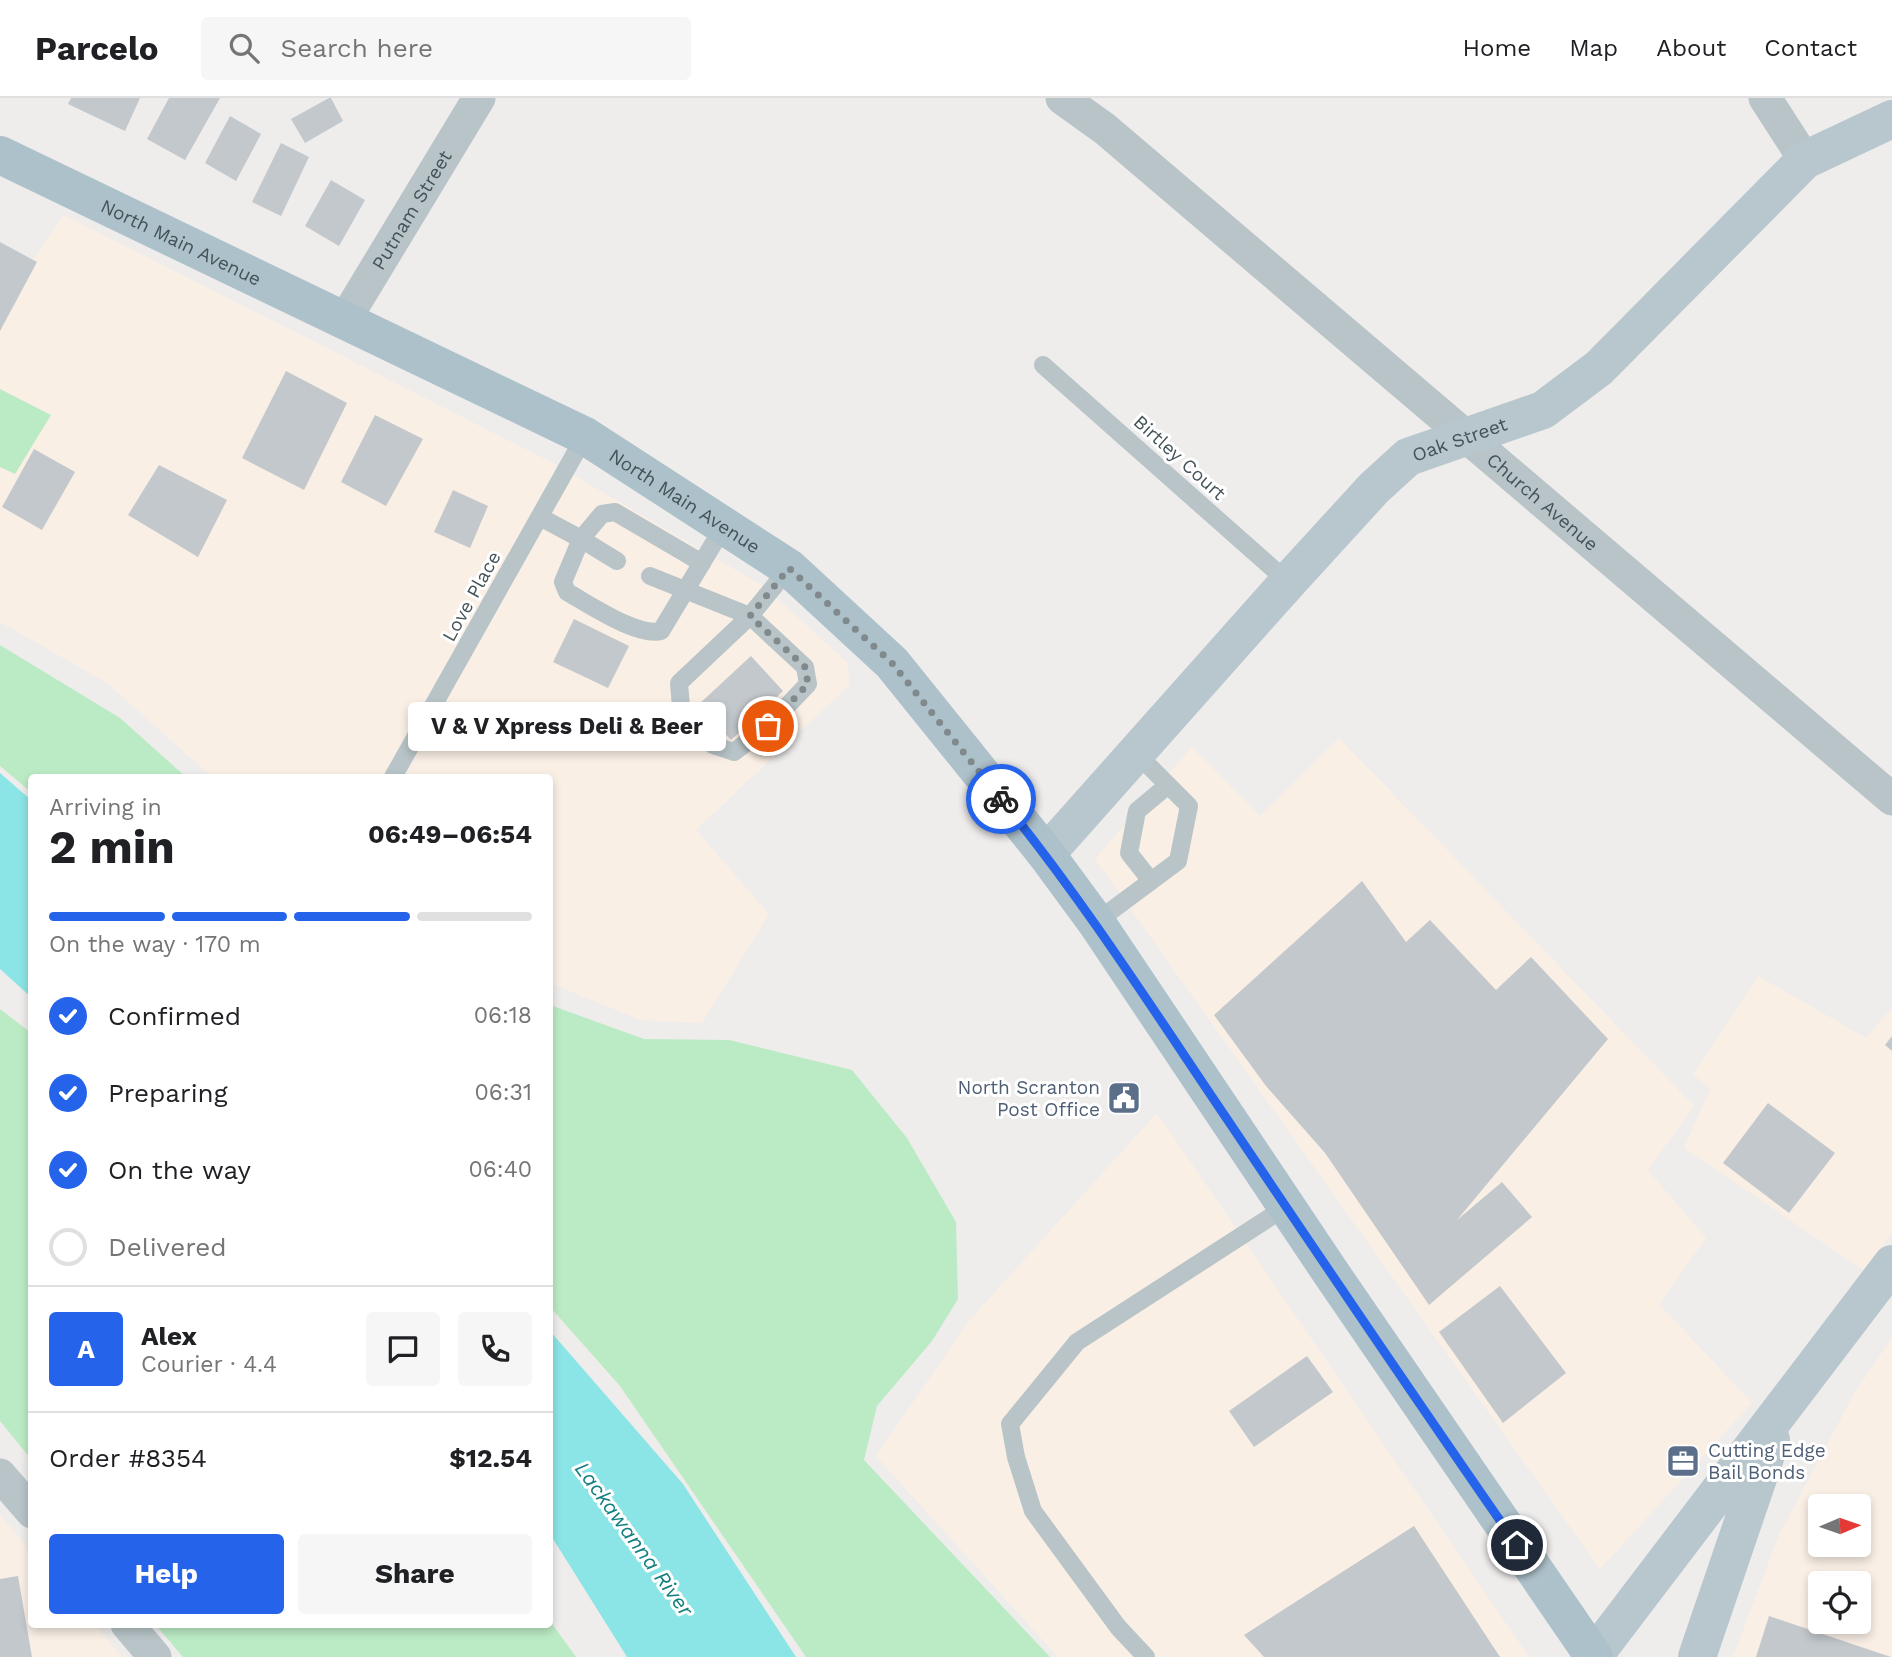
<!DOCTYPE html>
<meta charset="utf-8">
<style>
body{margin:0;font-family:"Work Sans",sans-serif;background:#f6f6f6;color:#202124;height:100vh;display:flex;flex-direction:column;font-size:26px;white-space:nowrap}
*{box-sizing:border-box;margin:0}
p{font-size:23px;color:#757577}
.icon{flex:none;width:38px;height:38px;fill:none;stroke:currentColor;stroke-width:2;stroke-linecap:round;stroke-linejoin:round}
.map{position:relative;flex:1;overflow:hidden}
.drawer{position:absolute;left:28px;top:676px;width:525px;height:854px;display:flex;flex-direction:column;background:#fff;border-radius:7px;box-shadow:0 4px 10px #0003}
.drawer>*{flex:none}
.needle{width:46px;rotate:88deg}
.buttons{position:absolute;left:1808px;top:1396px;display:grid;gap:14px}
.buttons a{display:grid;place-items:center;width:63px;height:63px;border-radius:7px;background:#fff;box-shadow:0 4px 10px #0003;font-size:35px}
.pin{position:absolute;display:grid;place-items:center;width:60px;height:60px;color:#fff;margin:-30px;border:4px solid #fff;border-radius:50%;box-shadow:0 2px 7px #0007}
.courier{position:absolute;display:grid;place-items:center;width:70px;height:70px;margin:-35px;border:5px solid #2563eb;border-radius:50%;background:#fff;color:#222;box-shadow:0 2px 9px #0007}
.bubble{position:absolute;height:49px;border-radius:7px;background:#fff;box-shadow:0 4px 10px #0003;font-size:23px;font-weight:700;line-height:49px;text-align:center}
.overview em{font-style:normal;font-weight:700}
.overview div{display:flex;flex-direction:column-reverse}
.overview{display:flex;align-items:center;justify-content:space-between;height:119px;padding:0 21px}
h1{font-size:46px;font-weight:700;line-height:52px}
.bar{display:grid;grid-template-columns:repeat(4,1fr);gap:10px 7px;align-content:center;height:84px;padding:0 21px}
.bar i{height:9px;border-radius:5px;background:#e0e0e0}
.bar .on{background:#2563eb}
.bar p{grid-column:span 4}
.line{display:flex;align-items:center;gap:18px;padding:0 21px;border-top:2px solid #e0e0e0}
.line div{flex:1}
.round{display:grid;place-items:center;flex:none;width:74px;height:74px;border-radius:7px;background:#f6f6f6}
ol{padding:0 21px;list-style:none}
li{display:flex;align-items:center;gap:21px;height:77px}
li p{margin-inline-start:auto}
li .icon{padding:7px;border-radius:50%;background:#2563eb;color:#fff;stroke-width:4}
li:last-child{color:#757577}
li i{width:38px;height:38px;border:4px solid #e0e0e0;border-radius:50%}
.primary-button{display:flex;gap:14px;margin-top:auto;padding:14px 21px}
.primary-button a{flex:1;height:80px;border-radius:7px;background:#2563eb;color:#fff;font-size:28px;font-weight:700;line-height:80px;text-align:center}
.primary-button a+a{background:#f6f6f6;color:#202124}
header{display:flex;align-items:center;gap:42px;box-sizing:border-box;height:98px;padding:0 35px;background:#fff;border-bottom:2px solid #e0e0e0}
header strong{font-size:33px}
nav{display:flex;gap:38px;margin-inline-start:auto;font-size:24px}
.search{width:490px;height:63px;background:#f6f6f6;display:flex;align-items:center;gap:18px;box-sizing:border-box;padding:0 24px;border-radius:7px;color:#757577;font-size:26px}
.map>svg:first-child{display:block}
.commercial{fill:#faefe5;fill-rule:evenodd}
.green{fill:#bbebc4}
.water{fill:#8be5e6}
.building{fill:#c3c8cc}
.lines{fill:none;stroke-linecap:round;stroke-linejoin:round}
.lane{stroke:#b8c4c8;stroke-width:18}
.street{stroke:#b8c4c8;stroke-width:33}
.secondary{stroke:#b8c7cd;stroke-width:38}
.primary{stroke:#adc1ca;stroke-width:38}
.done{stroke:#80898c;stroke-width:7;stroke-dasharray:0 12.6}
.route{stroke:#2563eb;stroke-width:9}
.labels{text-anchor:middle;stroke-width:6;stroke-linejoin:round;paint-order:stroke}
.street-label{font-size:19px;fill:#455358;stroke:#fff}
.service-label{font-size:19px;fill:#4e5e75;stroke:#fff;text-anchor:end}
.water-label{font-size:21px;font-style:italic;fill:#138080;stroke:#fff}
</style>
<header>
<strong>Parcelo</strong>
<div class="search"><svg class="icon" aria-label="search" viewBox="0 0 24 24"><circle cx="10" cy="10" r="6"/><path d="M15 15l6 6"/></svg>Search here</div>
<nav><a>Home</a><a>Map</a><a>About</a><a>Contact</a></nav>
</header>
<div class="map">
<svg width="1892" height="1559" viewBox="0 0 1892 1559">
<rect width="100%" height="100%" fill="#efecec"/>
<g class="commercial">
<path d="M64,117L551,364L763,488L848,565L849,587L696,732L769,816L702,925L641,922L550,885V679H212L107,585L0,524V209Z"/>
<path d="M1339,640L1694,1008L1648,1072L1706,1140L1659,1206L1752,1305L1600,1471L1095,761L1192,649L1260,718Z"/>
<path d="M1758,878L1866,940L1892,910V1134L1865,1173L1684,1050L1711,990L1693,977Z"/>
<path d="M1157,1015L1529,1559H1058L876,1358L968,1224Z"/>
<path d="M1892,1240V1559H1733L1779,1437L1854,1296ZM1820,1409H1858V1447H1820ZM1820,1486H1858V1524H1820Z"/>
<path d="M0,1417L31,1453L32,1526H94L122,1559H0Z"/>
</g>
<g class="green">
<path d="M0,291L51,317L15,376L0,369Z"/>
<path d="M0,547L120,620L186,679H32L31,694L0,668Z"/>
<path d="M550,907L644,941L729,942L852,972L907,1040L956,1124L958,1201L932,1243L877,1308L864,1362L1050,1559H806L620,1288L550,1209Z"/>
<path d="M0,911L31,935V1361L0,1323Z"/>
<path d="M550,1523L576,1559H183L155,1526H550Z"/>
</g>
<g class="water">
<path d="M0,675L31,702V899L0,871Z"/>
<path d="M550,1233L683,1386L796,1559H627L550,1436Z"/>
</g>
<g class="building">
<path d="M71,0H140L125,33L68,6Z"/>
<path d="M169,0H220L185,62L147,41Z"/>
<path d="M329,0H331L343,23L305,45L291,21Z"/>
<path d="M230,18L261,36L236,83L205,65Z"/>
<path d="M281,45L309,59L281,118L252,104Z"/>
<path d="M331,82L365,102L339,148L305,128Z"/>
<path d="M0,144L37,164L0,233Z"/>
<path d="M286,273L347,305L304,392L242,360Z"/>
<path d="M375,317L423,341L386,408L341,384Z"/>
<path d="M34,351L75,374L42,432L2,409Z"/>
<path d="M159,367L227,402L198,459L128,417Z"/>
<path d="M453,392L488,408L470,450L434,434Z"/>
<path d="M574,521L629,548L608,590L553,564Z"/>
<path d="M751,558L783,593L731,642L698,607Z"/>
<path d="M1362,783L1406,844L1430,822L1496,892L1531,859L1608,941L1457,1122L1502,1084L1532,1119L1429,1207L1325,1055L1266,988L1214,917Z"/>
<path d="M1892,938V953L1885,947Z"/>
<path d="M1768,1005L1835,1055L1789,1115L1723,1065Z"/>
<path d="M1500,1188L1566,1275L1503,1325L1439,1234Z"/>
<path d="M1307,1258L1333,1294L1254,1349L1229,1313Z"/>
<path d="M1414,1428L1500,1559H1264L1244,1537Z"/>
<path d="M18,1478L32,1559H0V1481Z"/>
<path d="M1769,1518L1891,1559H1756Z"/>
</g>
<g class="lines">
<g class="lane">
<path d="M1043,267L1288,484"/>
<path d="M540,419L581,441L563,484L567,494C589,506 637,539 661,533L724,428"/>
<path d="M617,463L581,441L602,416L615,414L702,465"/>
<path d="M650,478L750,518L805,569L808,586L768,628L734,654L713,647L691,624L681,609L679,585L750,518L789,470"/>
<path d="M393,679L585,338"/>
<path d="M1151,783L1129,755L1137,713L1168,687"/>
<path d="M1096,824L1178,763L1189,708L1136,655"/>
<path d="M1146,1559L1118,1529L1033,1413L1016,1359L1010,1326L1077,1244L1286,1109"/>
</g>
<g class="street">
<path id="s1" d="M1062,0L1105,31L1892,701"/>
<path d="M1765,0L1805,62"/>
<path id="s2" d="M344,223L479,0"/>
<path d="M0,1377L32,1414"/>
<path d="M127,1526L155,1559"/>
</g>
<g class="secondary">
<path id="s3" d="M1046,756L1288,484L1374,390L1408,359L1543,312L1599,270L1805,62L1892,21"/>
<path d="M1593,1559L1892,1166"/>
<path d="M1697,1559L1771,1342"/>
</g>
<path class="primary" id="s4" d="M0,57L585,338L789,470L892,565L1046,756L1096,824L1333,1178L1594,1559"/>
</g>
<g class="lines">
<path class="done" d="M768,628L808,586L805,569L750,518L789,470L892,565L1001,701"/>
<path class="route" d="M1001,701C1084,803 1154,913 1227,1021C1323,1164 1419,1306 1517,1447"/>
</g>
<defs>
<symbol id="civic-square" viewBox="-11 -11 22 22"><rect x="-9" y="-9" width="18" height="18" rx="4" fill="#5c6f8a" stroke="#fff"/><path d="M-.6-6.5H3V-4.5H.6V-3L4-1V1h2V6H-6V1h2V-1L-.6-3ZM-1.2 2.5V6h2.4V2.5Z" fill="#fff"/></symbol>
<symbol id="office-square" viewBox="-11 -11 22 22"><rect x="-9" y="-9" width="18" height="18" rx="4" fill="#5c6f8a" stroke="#fff"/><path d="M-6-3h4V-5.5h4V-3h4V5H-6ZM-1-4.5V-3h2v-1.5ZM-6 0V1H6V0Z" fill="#fff"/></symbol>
</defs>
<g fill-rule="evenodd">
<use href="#civic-square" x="1105" y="981" width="38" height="38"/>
<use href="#office-square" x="1664" y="1344" width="38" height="38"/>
</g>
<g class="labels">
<g class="street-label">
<text dy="7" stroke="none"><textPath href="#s2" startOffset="130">Putnam Street</textPath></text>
<text dy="7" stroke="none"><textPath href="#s4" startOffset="201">North Main Avenue</textPath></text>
<text dy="7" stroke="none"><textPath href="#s3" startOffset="592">Oak Street</textPath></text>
<text transform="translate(1180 359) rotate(42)" y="7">Birtley Court</text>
<text dy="7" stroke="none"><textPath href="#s4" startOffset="768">North Main Avenue</textPath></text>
<text dy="7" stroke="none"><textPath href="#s1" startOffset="628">Church Avenue</textPath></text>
<text transform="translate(471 498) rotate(-61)" y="7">Love Place</text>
</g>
<g class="service-label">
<text x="1100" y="996">North Scranton<tspan x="1100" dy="22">Post Office</tspan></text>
<text x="1708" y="1359" text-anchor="start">Cutting Edge<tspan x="1708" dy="22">Bail Bonds</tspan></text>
</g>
<g class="water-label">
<text transform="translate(634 1441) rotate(54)" y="7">Lackawanna River</text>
</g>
</g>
</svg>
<div class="buttons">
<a><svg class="needle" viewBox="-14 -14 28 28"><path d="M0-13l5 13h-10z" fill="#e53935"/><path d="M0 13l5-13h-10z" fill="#757577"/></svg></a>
<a><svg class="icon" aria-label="locate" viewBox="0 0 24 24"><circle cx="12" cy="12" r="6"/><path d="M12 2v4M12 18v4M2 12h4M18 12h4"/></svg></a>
</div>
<div class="pin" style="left:768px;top:628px;background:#ea580c"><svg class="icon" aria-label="bag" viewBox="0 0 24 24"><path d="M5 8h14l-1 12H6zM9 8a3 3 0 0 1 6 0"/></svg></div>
<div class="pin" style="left:1517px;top:1447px;background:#1f2937"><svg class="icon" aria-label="home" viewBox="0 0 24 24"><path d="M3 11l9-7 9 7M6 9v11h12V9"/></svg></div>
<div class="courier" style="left:1001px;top:701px"><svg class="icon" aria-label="bike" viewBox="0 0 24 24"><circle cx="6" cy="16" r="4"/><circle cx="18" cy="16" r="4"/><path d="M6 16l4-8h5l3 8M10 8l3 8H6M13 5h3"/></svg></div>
<div class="bubble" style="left:408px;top:604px;width:318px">V &amp; V Xpress Deli &amp; Beer</div>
<section class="drawer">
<div class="overview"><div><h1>2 min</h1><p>Arriving in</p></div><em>06:49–06:54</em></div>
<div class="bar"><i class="on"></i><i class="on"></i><i class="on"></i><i></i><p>On the way · 170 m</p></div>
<ol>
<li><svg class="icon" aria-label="check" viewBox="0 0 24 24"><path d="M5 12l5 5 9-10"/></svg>Confirmed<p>06:18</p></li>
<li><svg class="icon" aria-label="check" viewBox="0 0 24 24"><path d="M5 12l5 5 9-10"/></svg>Preparing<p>06:31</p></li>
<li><svg class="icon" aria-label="check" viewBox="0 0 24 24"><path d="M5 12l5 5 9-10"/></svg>On the way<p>06:40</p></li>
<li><i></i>Delivered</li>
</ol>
<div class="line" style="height:126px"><b class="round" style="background:#2563eb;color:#fff">A</b><div><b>Alex</b><p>Courier · 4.4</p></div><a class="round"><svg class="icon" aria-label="chat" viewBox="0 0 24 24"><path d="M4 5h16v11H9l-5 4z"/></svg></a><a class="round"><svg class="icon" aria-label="phone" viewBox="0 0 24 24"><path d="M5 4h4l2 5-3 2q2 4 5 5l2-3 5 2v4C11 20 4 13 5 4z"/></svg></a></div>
<div class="line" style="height:91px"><div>Order #8354</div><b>$12.54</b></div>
<div class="primary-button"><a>Help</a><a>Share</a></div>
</section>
</div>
